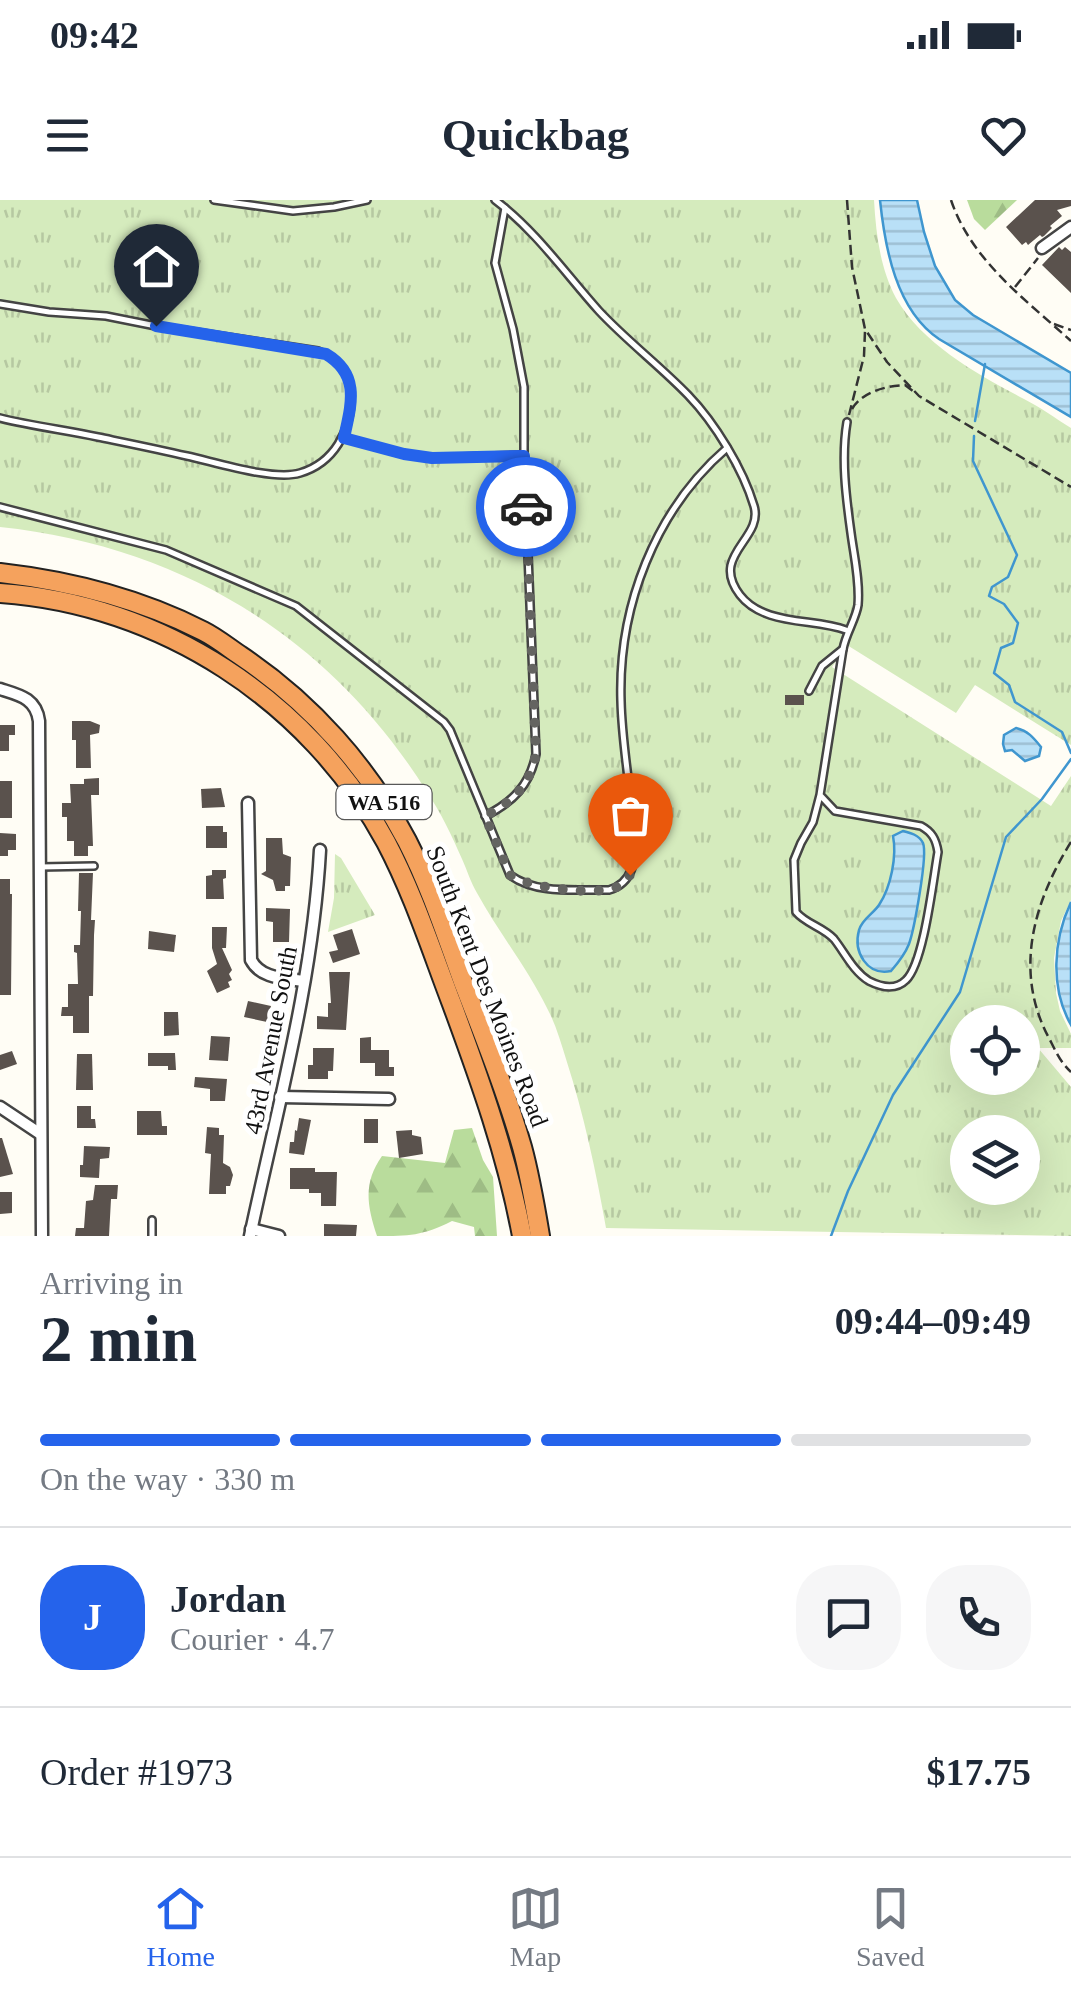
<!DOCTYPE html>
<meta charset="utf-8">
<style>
body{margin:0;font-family:Georgia,serif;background:#f6f6f7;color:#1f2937;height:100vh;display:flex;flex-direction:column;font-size:38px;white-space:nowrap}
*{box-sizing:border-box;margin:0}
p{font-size:32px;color:#747a83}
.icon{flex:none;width:55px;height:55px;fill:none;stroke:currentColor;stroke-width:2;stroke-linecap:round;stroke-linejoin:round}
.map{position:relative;height:1036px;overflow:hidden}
.details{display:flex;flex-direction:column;background:#fff;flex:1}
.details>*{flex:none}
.buttons{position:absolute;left:950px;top:805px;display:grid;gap:20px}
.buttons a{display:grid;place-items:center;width:90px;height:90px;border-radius:50%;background:#fff;box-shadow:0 10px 40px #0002;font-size:50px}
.pin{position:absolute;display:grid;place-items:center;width:85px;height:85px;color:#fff;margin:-102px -42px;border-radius:50% 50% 50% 0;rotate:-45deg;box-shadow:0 0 10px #0007}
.pin .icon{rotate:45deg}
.courier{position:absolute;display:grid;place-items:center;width:100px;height:100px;margin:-50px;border:8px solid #2563eb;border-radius:50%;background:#fff;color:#222;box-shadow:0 2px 12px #0007}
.overview em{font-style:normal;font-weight:700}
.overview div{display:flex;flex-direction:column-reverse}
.overview{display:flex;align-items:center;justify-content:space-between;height:170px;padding:0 40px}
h1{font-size:65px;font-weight:700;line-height:75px}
.bar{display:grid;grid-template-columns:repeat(4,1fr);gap:15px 10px;align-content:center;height:120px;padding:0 40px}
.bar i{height:12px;border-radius:8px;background:#e0e1e3}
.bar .current{background:#2563eb}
.bar p{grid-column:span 4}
.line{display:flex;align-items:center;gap:25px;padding:0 40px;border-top:2px solid #e0e1e3}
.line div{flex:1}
.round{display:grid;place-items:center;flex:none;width:105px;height:105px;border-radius:40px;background:#f6f6f7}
.status{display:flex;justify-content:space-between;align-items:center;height:70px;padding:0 50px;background:#fff;direction:ltr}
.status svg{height:28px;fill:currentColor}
header{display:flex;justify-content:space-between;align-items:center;height:130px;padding:0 40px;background:#fff;font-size:45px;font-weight:700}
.dock{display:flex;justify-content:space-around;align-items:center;height:140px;border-top:2px solid #e0e1e3;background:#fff;font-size:28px;color:#747a83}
.dock a{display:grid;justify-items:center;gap:5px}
.dock .current{color:#2563eb}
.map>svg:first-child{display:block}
.forest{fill:url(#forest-firs)}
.park{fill:url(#park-tufts);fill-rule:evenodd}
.water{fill:url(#water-rules);stroke:#3f96cf;stroke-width:2.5}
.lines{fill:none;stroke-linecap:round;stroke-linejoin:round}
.stream{stroke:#3f96cf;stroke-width:2.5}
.building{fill:#5a524d}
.lane-casing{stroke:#444;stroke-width:10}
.street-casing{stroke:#444;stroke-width:15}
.highway-casing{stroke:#222;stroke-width:22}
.path{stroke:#333;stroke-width:2.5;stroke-dasharray:10 5;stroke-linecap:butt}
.lane{stroke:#fff;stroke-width:5}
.street{stroke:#fff;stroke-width:10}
.highway{stroke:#f5a25d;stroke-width:18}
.done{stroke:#646461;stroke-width:10;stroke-dasharray:0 18}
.route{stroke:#2563eb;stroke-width:12}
.labels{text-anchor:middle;stroke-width:10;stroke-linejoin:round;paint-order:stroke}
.shield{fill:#fff;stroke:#585858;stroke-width:2.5}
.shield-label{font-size:22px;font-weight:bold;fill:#111}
.street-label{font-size:25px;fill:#111;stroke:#fff}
</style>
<div class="status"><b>09:42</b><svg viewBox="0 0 49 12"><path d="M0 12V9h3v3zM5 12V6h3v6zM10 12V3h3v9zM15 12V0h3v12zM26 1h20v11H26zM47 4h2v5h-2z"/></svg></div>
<header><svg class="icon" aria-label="menu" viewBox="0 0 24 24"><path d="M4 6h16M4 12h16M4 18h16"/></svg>Quickbag<svg class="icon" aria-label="heart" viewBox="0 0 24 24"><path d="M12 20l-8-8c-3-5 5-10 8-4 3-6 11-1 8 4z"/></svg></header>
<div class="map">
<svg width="1071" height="1036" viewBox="0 0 1071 1036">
<defs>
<pattern id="forest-firs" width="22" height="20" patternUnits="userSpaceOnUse" patternTransform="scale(2.5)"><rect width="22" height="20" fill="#b9dc9c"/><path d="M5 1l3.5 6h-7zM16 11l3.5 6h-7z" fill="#9ebc85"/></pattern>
<pattern id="park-tufts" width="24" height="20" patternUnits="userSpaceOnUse" patternTransform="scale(2.5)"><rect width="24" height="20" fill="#d5ebbd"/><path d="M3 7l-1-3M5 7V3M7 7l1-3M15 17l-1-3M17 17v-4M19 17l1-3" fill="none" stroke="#b6c8a1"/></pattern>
<pattern id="water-rules" width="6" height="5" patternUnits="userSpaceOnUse" patternTransform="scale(2.5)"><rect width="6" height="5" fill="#b9e0f7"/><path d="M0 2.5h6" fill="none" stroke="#9ebfd3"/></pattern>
</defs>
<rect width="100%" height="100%" fill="#fffdf5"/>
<g class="forest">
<path d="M967,0H1017L985,30L974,19Z"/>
<path d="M472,928L483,960L493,977L497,1036H475L474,1027L452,1021C422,1036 409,1036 377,1036C367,1005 363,983 382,956L445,963L454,930Z"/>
</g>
<g class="park">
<path d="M0,0H874C876,34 880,68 896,98C923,145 979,175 1024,199C1040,207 1055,218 1071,228V545L975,485L956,513L847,445L832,467L1051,606L1071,576V700L1061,721L1054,758L1056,793L1060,811L1071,834V848H1038L1071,887V1036L606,1028C596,971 584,915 566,859C561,843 556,825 548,810C528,769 499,733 477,693C471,683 467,670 462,659C452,636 441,613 427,592C330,437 181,346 0,327ZM968,822H1022V878H968ZM968,932H1022V988H968Z"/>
<path d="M335,654L341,658L375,715L328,732L334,698Z"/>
</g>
<g class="water">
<path d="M880,0H917L924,32L935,66L955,100L973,115L1071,173V217L939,139C896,110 885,48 880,0Z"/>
<path d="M1016,528C1028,531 1033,537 1041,547L1039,556L1025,561L1012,550L1005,551L1003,544L1004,535Z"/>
<path d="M903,631C911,633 919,635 923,643C928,655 914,730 909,744C905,754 898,763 891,771C867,776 853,752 859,730C862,719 873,714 879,705C891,687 897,656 893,636Z"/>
<path d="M1071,702V825C1050,788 1053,740 1071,702Z"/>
</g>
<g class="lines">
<g class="stream">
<path d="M975,221L985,164"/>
<path d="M974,236L973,261L1017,355L1008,377L992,387L989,396L1004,404L1018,423L1013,443L1001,448L994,473L1009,485L1015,502L1062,532L1071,553"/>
<path d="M831,1036L848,991L893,895L960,792L1006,637L1042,599L1071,559"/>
</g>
</g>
<g class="building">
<path d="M1035,0H1071V6L1057,10L1062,16L1050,26L1052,28L1044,36L1042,37L1040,35L1028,45L1026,42L1022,45L1006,27Z"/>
<path d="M1059,47L1062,50L1065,47L1071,52V93L1042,65Z"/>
<rect x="785" y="495" width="19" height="10"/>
<path d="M72,521H90L100,525L99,533L90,535L91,568H76V540H72Z"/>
<path d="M0,525H15V535H9V551H0Z"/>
<path d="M99,578V595H91L93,646H88V656H74V641H67V617H62V603H71L70,584H84V579Z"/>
<rect x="0" y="581" width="12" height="37"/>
<path d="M221,588L225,607L202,608L201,589Z"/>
<path d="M206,626H223V632H227V648H206Z"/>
<path d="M0,633L16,634V650H8V656H0Z"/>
<path d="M266,638H282L283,654L291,657L290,686H285V691H276L273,680L261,674L266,671Z"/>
<path d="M212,670H226V678L223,679L224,699H206V676L212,675Z"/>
<path d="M79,673H93L91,720H95L94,735L93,796H89V833H73V816H61L62,807H68V784H78L77,753L74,752V745H80L81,711H78Z"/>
<path d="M0,679H10V694H12L11,795H0Z"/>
<path d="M266,708L290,709L289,742H273V722L266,721Z"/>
<path d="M212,727H227L226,748H222L232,770L229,774L232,780L228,782L230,787L217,793L207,771L217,764L212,748Z"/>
<path d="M352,729L360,754L333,763L329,752L338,750L333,735Z"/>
<path d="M149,731L176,735L174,752L148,749Z"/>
<path d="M329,772H350L346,830L317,829V816L328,817V803H331Z"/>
<path d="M248,801L271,806L267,822L244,817Z"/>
<path d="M164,812H178L179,835L164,836Z"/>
<path d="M211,836L230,837L228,861L209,860Z"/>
<path d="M371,837V850H389V867H394V876H375V863H360V838Z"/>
<path d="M313,848H334L333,871H328V879H308V865H313Z"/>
<path d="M12,851L17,864L0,870V855Z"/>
<path d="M148,853H175L176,870H168V866H148Z"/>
<path d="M77,854H92L93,890H76Z"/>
<path d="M195,877L227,879L225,901H210V889L194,887Z"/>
<path d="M77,906H91V919H95L96,928H77Z"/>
<path d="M137,911H161L162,926H167V935H137Z"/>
<path d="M299,918L311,920L304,955L289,953L290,942H294L295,930L297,931Z"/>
<rect x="364" y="919" width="14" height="24"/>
<path d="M207,927L219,928V935H224L223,963L230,967L233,975L230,986H226V994H209L211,954L205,953Z"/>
<path d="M412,930V935L421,937L423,954L399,958L396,931Z"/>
<path d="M0,938H2L13,974L0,977Z"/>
<path d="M84,946L110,947L109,958L100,959L99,978L80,977V965H83Z"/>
<path d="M290,968H315V972H337L336,1006H321V993H309V989H290Z"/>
<path d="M95,985H118L117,999H111L109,1036H75L76,1028H84L86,1001L93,1000Z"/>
<path d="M0,992H12V1013L0,1014Z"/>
<path d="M324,1024L357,1025L356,1036H324Z"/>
</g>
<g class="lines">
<defs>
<g id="lane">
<path d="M214,0L293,11L334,7L367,0"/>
<path d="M495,0C536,31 565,73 599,111C627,141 660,166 688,195C715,223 743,269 754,306C764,339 709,355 740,395C764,426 813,418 846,430"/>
<path d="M0,104L49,112L106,116L156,126L318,151C340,159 351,175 351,197C351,231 334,263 300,273C273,281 215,262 187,256C157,249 127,243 98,237C65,230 32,226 0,218"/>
<path d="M344,238L403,254L432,258L524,255"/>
<path d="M0,307L166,350L296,406L444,522L450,530L510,675C537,695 577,689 609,690C633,683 636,660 635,638C631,592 622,546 621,501C618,407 655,310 727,248"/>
<path d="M809,491L822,466L843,449C846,433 856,419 858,405C860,381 854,356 851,333C846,297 841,258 847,222"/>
<path d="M820,595L813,622L801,643L794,660L796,712C806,724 823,727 834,739C845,753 853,771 869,781C881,787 895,791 906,780C924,763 933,680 938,652C936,639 932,632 921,626L835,611L820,595L843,449"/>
<path d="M485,616C513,602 530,585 536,554L524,255V187L513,129L495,63L505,8"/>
<path d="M40,667L94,666"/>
<path d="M152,1036V1020"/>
</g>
<g id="street">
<path d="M1042,48L1071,27"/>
<path d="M0,489C19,495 36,498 39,521L42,1036"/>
<path d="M248,603L251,760C261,779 284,778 304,781"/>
<path d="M280,897L389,899"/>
<path d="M0,907L39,933"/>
<path d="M251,1029L279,1036"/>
<path d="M250,1036C277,909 313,781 320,650"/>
</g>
<g id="highway">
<path d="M0,373C70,381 140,399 203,431C217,438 229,448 241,456C311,503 368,567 407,641C430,686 446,735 463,782C484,836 506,891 522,947C530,976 535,1006 540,1036"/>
<path d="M0,393C161,404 309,500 386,642C413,693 431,749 452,804C480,880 507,955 522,1036"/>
</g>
</defs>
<use href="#lane" class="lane-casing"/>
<use href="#street" class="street-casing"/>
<use href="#highway" class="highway-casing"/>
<g class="path">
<path d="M847,0L852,67L865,129L887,162L919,196L1071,287"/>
<path d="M951,0C971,60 1026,100 1071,141"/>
<path d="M1015,87L1038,58"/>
<path d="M1054,124L1071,130"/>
<path d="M852,209C862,192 885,186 905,185L914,192"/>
<path d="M849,215L864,156L865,131"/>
<path d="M1071,642C1033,703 1013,773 1050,840C1056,852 1061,863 1071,872"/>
</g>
<use href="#lane" class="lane"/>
<use href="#street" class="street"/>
<use href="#highway" class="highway"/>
</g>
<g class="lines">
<path class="done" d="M526,307L536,554C530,585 513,602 485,616L510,675C528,688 600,697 619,686C624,683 626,680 630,675"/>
<path class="route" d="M156,126L326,154C361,175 351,205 344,238L404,254L432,258L524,256L526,307"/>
</g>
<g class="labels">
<rect class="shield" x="336.5" y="585" width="95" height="34" rx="8"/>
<g class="shield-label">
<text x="384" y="610">WA 516</text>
</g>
<g class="street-label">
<text transform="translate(488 786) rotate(69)" y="9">South Kent Des Moines Road</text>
<text transform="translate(270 840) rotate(-79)" y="9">43rd Avenue South</text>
</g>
</g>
</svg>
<div class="buttons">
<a><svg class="icon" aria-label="locate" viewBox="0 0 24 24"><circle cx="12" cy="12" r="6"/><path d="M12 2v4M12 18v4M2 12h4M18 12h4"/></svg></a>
<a><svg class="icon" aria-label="layers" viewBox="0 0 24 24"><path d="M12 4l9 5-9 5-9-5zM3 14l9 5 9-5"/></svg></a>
</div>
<div class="pin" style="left:630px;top:675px;background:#ea580c"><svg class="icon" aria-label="bag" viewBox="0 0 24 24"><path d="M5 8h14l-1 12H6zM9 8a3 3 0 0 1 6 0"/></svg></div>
<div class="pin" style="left:156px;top:126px;background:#1f2937"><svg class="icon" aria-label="home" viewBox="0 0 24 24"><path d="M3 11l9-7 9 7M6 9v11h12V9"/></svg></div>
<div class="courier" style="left:526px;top:307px"><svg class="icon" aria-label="car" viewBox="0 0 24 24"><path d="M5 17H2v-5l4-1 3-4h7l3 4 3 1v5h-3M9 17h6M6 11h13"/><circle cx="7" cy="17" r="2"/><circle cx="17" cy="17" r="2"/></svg></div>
</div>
<section class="details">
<div class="overview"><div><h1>2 min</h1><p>Arriving in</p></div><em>09:44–09:49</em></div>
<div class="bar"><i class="current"></i><i class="current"></i><i class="current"></i><i></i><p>On the way · 330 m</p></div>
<div class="line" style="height:180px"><b class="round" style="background:#2563eb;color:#fff">J</b><div><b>Jordan</b><p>Courier · 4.7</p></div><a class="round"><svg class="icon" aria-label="chat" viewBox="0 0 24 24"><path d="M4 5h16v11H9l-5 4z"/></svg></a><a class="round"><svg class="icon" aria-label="phone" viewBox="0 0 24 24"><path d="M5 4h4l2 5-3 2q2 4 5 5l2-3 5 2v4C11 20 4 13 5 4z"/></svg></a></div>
<div class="line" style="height:130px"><div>Order #1973</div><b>$17.75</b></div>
</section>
<nav class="dock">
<a class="current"><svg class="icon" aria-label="home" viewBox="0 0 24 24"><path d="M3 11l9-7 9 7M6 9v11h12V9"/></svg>Home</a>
<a><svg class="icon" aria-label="map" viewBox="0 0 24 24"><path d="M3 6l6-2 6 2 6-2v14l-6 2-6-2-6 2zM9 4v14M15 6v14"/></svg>Map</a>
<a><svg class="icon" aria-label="saved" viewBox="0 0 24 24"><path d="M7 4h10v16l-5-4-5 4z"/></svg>Saved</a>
</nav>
